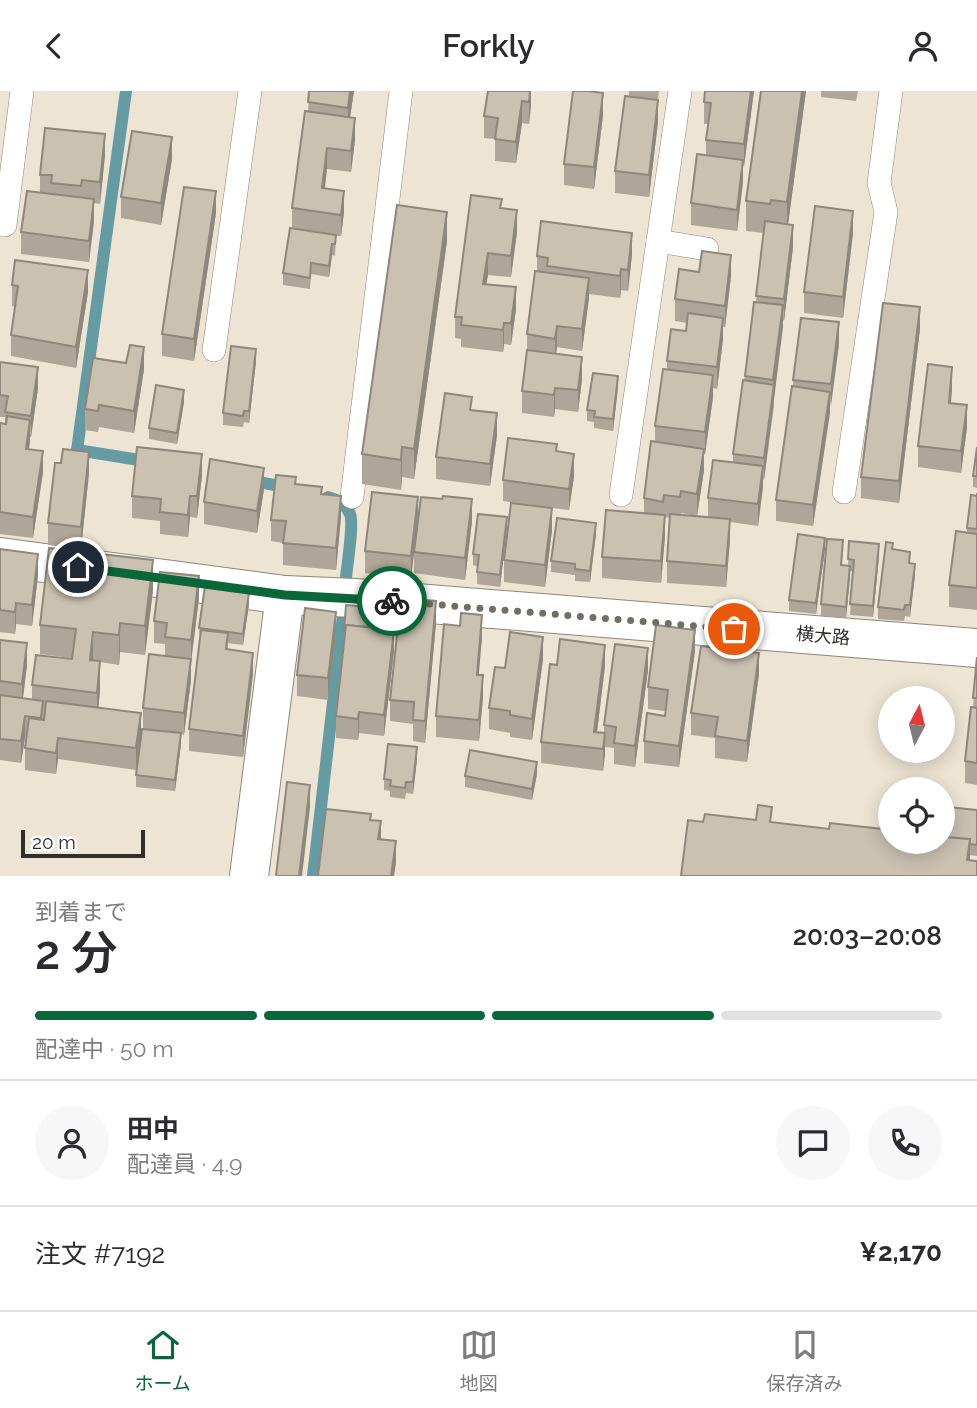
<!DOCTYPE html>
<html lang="ja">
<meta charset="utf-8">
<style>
body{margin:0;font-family:Raleway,"Noto Sans JP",sans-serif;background:#f7f7f7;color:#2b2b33;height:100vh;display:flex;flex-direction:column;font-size:26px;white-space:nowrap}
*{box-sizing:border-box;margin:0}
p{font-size:23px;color:#7c7c81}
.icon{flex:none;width:38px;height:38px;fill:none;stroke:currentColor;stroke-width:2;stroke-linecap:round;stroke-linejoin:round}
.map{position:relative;height:785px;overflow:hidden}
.drawer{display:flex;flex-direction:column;background:#fff;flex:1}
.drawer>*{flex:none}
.needle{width:46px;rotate:7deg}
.buttons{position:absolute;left:878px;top:595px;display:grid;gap:14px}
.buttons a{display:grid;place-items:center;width:77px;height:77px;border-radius:50%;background:#fff;box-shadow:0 4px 18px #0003;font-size:35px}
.scale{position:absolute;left:21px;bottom:18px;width:124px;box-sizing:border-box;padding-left:7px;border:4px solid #312d27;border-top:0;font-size:19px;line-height:24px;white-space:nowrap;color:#312d27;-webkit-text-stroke:5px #fff;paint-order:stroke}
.pin{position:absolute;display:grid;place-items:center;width:60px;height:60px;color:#fff;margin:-30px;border:4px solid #fff;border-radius:50%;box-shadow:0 2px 7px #0007}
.courier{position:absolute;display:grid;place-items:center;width:70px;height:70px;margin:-35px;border:5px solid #09673a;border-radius:50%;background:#fff;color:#222;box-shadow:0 2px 9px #0007}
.overview em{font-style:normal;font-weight:600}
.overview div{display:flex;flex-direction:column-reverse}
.overview{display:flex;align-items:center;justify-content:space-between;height:119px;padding:0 35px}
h1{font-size:46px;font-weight:600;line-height:52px}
.bar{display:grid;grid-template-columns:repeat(4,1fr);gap:10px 7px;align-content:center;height:84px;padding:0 35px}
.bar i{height:9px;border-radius:5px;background:#e1e1e2}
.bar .on{background:#09673a}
.bar p{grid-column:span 4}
.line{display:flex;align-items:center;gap:18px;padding:0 35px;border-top:2px solid #e1e1e2}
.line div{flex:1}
.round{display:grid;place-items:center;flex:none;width:74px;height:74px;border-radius:37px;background:#f7f7f7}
header{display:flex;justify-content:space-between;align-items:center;height:91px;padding:0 35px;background:#fff;font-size:32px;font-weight:600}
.menu{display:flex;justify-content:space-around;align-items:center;height:98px;border-top:2px solid #e1e1e2;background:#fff;font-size:19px;color:#7c7c81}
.menu a{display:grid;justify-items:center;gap:4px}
.menu .on{color:#09673a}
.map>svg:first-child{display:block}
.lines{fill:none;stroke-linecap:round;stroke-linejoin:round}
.stream{stroke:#659ba3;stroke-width:12}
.service-casing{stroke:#8e8677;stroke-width:24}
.minor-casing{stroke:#8e8677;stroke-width:40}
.service{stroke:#fff;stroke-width:23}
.minor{stroke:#fff;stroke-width:38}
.wall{fill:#aea698}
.shaded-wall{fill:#8d877c}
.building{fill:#cac1b1;stroke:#8d877c;stroke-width:2}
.done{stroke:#736d63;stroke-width:7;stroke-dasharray:0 12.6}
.route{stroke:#09673a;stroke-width:9}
.labels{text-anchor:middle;stroke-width:7;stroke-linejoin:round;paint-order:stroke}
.street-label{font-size:18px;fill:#312d27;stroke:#fff}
</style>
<header><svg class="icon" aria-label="back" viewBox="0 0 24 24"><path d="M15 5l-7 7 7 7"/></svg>Forkly<svg class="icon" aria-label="person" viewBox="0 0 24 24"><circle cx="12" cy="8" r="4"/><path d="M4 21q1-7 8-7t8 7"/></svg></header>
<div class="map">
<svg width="977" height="785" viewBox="0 0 977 785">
<rect width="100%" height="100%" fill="#ede4d3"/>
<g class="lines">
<g class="stream">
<path d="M126,0L77,359L152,371"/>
<path d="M249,389L289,397"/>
<path d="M328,406C337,408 346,414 350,423C354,432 347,475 346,487"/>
<path d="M313,785L343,525"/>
</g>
<defs>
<g id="service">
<path d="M680,0L658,150L707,158"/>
<path d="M5,134L22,0"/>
<path d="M214,259L250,0"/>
<path d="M844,401L886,121L879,92L891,0"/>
<path d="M621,404L658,150"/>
<path d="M352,406L401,0"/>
</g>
<g id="minor">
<path d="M0,466L285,504L355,507L977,557"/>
<path d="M249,785L285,504"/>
</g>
</defs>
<use href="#service" class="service-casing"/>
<use href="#minor" class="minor-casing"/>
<use href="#service" class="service"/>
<use href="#minor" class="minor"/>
</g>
<g class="wall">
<path d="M309,0H354L350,26L355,49L351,81L327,78L325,97L344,121L341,145H336L335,165L332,164L329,186L311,183L310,198L283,194V182L292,137V117L308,21Z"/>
<path d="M531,0V14L529,33L522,32L516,72L495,70V48L484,47V25Z"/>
<path d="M629,0H659L658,9L629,5Z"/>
<path d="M754,0L744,75H743V91L737,140L691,134V112L706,64V49L708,33H704V11Z"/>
<path d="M761,0H806L788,133L793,156L784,230L783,229L774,306V315L764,389L763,388L758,435L730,431V449L726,496L667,492V470L670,427L665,426V445L661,492L602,487V466L644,422V407L655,351V335L667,279V270L686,240L687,232L675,230V208L731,185L725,236H723V248L717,298L713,297V306L705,363H704V379L697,425L681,422L680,424L708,426V407L733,372V363L756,211L764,142L746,140V110Z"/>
<path d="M821,0H858L856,10L821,6Z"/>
<path d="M603,24L594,98L564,94V73Z"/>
<path d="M658,31L649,106L615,102V80Z"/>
<path d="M105,64L100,113L94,112V130L89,171L21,163V141L40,102V84Z"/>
<path d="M172,68L161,134L121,127V106Z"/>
<path d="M502,117L517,141L511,186L488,184L486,193L516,218L511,254L504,253L503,261L461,256V248L455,247V226Z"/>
<path d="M216,122L194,270L162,265V243Z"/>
<path d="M853,142L843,227L804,222V201Z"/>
<path d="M447,150L414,388L402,386L401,399L362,393V363Z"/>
<path d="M632,163L628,200L621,199L620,207L589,203L582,260L557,256L556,263L582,288L578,321L555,318L554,326L522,322V300L527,262V243L537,180V165Z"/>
<path d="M12,194L88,201L76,277L11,265V244L15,216L12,215Z"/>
<path d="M920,238L899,412L861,407V386Z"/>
<path d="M839,253L813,435L776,430V409L793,295V289Z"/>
<path d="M256,270L249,332L244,331L243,336L223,334V322Z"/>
<path d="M0,271L38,297L31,346H30L29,358L43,381L33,447L0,443V332H5V326H0Z"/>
<path d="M144,278L134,342L99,336L98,341L85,339V318Z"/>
<path d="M618,296L613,340L594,337V331L587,330V319Z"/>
<path d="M952,297L951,312L967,336L961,382L918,376V355Z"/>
<path d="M184,311L177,353L149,348V337Z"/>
<path d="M472,319L497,344L490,395L436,388V366Z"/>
<path d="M977,356V397L973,396V385Z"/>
<path d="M557,360L574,385L569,419L552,417V439L545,496L504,491V469L548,416L503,410V389Z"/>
<path d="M89,382L81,458L48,454V432Z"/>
<path d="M202,384L197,427L190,426L188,446L160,443V430L132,427V405Z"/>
<path d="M296,393L322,403L341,426L336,479L283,474V452L271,450V429Z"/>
<path d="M264,398L257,442L204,433V411Z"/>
<path d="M977,402V519L949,516V494L967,442V437Z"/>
<path d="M418,428L472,430L465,489L414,482V462L411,487L365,482V460Z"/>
<path d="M507,437L500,496L477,493V475L473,474V463Z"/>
<path d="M596,443L590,491L575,490V484L551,481V470Z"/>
<path d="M849,450L879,465L873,526L850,524L853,480H850L846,527L821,525V513L843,460L842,474L848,475Z"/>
<path d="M0,458L38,484L32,535L16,533L15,543L0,541Z"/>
<path d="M825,458L816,523L789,520V509Z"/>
<path d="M893,458L910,472L915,484L910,526L905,525L904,530L878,528V516Z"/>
<path d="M153,499L145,564L120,561L119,574L100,571V600L98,617L141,644L136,679L58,668L56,683L25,679V657L26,646H25L21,672L0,669V549L27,574L23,607L32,608V594L72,567L40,563V534Z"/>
<path d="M199,507L191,571V589L184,644L181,643V653L175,700L136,696V684L143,638V617L165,565V553L154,552V530Z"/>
<path d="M249,513L243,554L228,552V559L253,583L243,666L189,660V638L200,548L199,537Z"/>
<path d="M370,528L369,536L394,560L384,645L359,642L358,649L336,647V625L344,552V540Z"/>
<path d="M436,532L425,652L413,650V633L390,630V609Z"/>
<path d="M336,542L328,609L297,605V584Z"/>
<path d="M482,546L478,584L483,606L479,650L436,646V625Z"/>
<path d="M695,560L679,676L644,672V650L665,625V620L648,618V596Z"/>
<path d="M744,560L759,583L747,671L715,667V647L691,644V622Z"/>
<path d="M977,566V694L965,692V670L973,616Z"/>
<path d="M543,568L532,649L510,646V642L489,638V617L505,577Z"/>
<path d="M605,575L597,641L604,642V634L648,579L635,676L614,673V657L605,656L603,680L541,672V651Z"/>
<path d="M417,668L413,703L406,702L405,708L390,706V700L384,699V688Z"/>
<path d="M537,683L532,709L465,696V685Z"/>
<path d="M977,719V765L703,731H772L829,738L945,746Z"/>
</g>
<g class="shaded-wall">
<path d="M350,0H354L348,39V17Z"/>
<path d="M530,0H531V14L529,33V11Z"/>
<path d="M751,0H754L744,75V53Z"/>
<path d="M802,0H806L787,141V111Z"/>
<path d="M603,2V24L594,98V76Z"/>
<path d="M658,9V31L649,106V84Z"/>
<path d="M522,10V32L516,72V51Z"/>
<path d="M355,27V49L351,81V60Z"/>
<path d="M105,43V64L100,113V91Z"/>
<path d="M172,46V68L161,134V112Z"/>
<path d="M327,57V78L322,118V97Z"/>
<path d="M743,69V91L737,140V119Z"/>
<path d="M216,100V122L194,270V248Z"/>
<path d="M344,100V121L341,145V124Z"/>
<path d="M94,108V130L89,171V150Z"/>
<path d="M517,119V141L511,186V165Z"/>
<path d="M853,120V142L843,227V206Z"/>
<path d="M447,121V150L414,388V358Z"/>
<path d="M793,134V156L784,230V208Z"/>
<path d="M632,142V163L628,200V179Z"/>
<path d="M332,153V164L329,186V175Z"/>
<path d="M488,162V184L483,214V193Z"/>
<path d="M731,164V185L725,236V215Z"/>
<path d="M621,178V199L620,207V185Z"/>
<path d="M88,179V201L76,277V256Z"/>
<path d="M589,187V208L582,260V238Z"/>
<path d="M516,196V218L511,254V232Z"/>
<path d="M783,214V236L764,389V367Z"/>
<path d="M920,216V238L899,412V390Z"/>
<path d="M723,227V248L717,298V276Z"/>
<path d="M839,231V253L831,315V293Z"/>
<path d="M504,232V253L503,261V239Z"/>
<path d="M557,235V256L555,269V248Z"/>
<path d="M144,256V278L134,342V320Z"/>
<path d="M256,258V270L249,332V320Z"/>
<path d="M582,266V288L578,321V299Z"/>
<path d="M38,276V297L31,346V325Z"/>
<path d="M952,276V297L949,333V312Z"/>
<path d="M713,284V306L705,363V341Z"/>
<path d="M618,285V296L613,340V328Z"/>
<path d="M555,297V318L554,326V304Z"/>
<path d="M184,299V311L177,353V342Z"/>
<path d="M830,301V322L813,435V414Z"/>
<path d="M967,314V336L961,382V360Z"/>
<path d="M497,322V344L490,395V373Z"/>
<path d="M30,329V350L26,379V358Z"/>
<path d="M402,356V386L401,399V369Z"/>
<path d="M704,358V379L697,425V403Z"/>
<path d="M43,360V381L33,447V426Z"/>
<path d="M89,361V382L81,458V436Z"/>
<path d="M202,363V384L197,427V405Z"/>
<path d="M574,363V385L569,419V398Z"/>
<path d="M763,375V397L758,435V413Z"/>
<path d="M264,377V398L257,442V420Z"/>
<path d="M190,405V426L188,446V424Z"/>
<path d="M341,405V426L336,479V457Z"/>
<path d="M418,406V428L411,487V465Z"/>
<path d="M472,408V430L465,489V467Z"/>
<path d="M552,417V439L545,496V474Z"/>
<path d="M665,424V445L661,492V470Z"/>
<path d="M507,426V437L500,496V484Z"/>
<path d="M730,428V449L726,496V475Z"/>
<path d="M596,432V443L590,491V480Z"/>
<path d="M825,447V458L816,523V512Z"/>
<path d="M879,453V465L873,526V515Z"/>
<path d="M38,463V484L32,535V514Z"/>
<path d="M153,469V499L145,564V535Z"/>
<path d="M915,473V484L910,526V514Z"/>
<path d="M850,475V487L846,527V516Z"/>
<path d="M199,485V507L191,571V549Z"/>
<path d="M249,502V513L243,554V543Z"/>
<path d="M436,510V532L425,652V630Z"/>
<path d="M16,512V533L15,543V521Z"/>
<path d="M336,521V542L328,609V587Z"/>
<path d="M482,524V546L477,605V584Z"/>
<path d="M120,532V561L119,574V544Z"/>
<path d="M394,539V560L384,645V624Z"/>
<path d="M695,539V560L679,676V655Z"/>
<path d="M93,541V570L90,569Z"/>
<path d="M543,546V568L532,649V628Z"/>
<path d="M27,552V574L22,614V593Z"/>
<path d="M605,554V575L595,657L594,641Z"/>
<path d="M648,557V579L635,676V655Z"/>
<path d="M253,562V583L243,666V645Z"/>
<path d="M759,562V583L747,671V650Z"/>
<path d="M191,568V589L184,644V622Z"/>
<path d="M100,570V600L97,632V602Z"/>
<path d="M483,584V606L479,650V629Z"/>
<path d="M359,621V642L358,649V628Z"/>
<path d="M141,622V644L136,679V657Z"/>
<path d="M25,625V646L21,672V650Z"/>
<path d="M181,642V653L175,700V689Z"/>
<path d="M605,642V664L603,680V658Z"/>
<path d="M58,647V668L56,683V662Z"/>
<path d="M417,656V668L413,703V691Z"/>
<path d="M537,671V683L532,709V698Z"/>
<path d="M310,694V716L302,785H299Z"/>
<path d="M381,730V751L378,748Z"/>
<path d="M970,748V785L967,769Z"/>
<path d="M396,750V772L394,785H391Z"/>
</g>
<g class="building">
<path d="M309,0H350L348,17L308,11Z"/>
<path d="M488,0H530L529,11L522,10L516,51L495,48L498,27L484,25Z"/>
<path d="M573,0H588L603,2L594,76L564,73Z"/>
<path d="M705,0H751L744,53L706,49L711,12L704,11Z"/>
<path d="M761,0H802L787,111L771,109L770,113L746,110Z"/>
<path d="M625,5L658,9L649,84L615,80Z"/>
<path d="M305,20L355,27L351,60L327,57L322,97L344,100L341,124L292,117Z"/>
<path d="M45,37L105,43L100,91L82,89L81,95L51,92L52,84H40Z"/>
<path d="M132,40L172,46L161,112L121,106Z"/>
<path d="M697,63L743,69L737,119L691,112Z"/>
<path d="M184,96L216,100L194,248L162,243Z"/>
<path d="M27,100L94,108L89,150L21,141Z"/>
<path d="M471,104L502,108L500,117L517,119L511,165L488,162L483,193L516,196L511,232H504L503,239L461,234L462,226H455Z"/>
<path d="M397,114L447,121L414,358L402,356L401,369L362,363Z"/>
<path d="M815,115L853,120L843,206L804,201Z"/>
<path d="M541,130L632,142L628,179L621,178L620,185L547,175L548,167L537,165Z"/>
<path d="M765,130L793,134L784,208L756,205Z"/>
<path d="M290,137L336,144L335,153H332L329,175L311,172L310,187L283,182Z"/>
<path d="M702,160L731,164L725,215L675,208L679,178L699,181Z"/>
<path d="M15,169L88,179L76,256L11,244L18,195L12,194Z"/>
<path d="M535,180L589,187L582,238L557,235L555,248L527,243Z"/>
<path d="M754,211L783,214L773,289L745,285Z"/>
<path d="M883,212L920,216L899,390L861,386Z"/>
<path d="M688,222L723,227L717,276L667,270L671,238L686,240Z"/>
<path d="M801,227L839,231L831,293L793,289Z"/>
<path d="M130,254L144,256L134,320L99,314L98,320L85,318L93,267L126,272Z"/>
<path d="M231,255L256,258L249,320H244L243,325L223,322Z"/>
<path d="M527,259L582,266L578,299L555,297L554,304L522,300Z"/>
<path d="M0,271L38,276L31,325L5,321L8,305L0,304Z"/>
<path d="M928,273L952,276L949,312L967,314L961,360L918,355Z"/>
<path d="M663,278L713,284L705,341L655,335Z"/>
<path d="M593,282L618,285L613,328L594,326L595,320L587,319Z"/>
<path d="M743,289L774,294L764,367L733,363Z"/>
<path d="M156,294L184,299L177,342L149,337Z"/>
<path d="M792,295L830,301L813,414L776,409Z"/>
<path d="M445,302L472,306L470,319L497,322L490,373L436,366Z"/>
<path d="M7,325L30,329L26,358L43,360L33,426L0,421V332L6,333Z"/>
<path d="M508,347L557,353L556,360L574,363L569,398L503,389Z"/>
<path d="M651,350L704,358L697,403L681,400L680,406L664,404L663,411L644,407Z"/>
<path d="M137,356L202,363L197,405H190L188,424L160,421L161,408L132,405Z"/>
<path d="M977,356V385H973Z"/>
<path d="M63,358L89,361L81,436L48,432L55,372H61Z"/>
<path d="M210,368L264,377L257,420L204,411Z"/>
<path d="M713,369L763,375L758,413L708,407Z"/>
<path d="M276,384L296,386L295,393L322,396L321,403L341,405L336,457L283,452L286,430L271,429Z"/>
<path d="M372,401L418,406L411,465L365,460Z"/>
<path d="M977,402V438L967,437L971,404L977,405Z"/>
<path d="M443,405L472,408L465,467L414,461L421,406L442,408Z"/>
<path d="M511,412L552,417L545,474L504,469Z"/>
<path d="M606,419L665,424L661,470L602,466Z"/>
<path d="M478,423L507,426L500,484L477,481L479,464L473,463Z"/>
<path d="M670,423L730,428L726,475L667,470Z"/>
<path d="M557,427L596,432L590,480L575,478V473L551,470Z"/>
<path d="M956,440L977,443V497L949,494Z"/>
<path d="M798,443L825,447L816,512L789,509Z"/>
<path d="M827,448L843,449L841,474L850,475L846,516L821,513Z"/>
<path d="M849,450L879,453L873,515L850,513L854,469L848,468Z"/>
<path d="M886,451L893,452L892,458L910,461L909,472L915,473L910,514H905L904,519L878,516Z"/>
<path d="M49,457L153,469L145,535L120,532L119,544L93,541L90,569L100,570L97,602L32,594L36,564L72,568L76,538L40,534Z"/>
<path d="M0,458L38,463L32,514L16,512L15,521L0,519Z"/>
<path d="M160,481L199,485L191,549L165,546L167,532L154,530Z"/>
<path d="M205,495L249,502L243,543L199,537Z"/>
<path d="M401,507L436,510L425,630L413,629L414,611L390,609Z"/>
<path d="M346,514L370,516L368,536L346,534L345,540H344Z"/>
<path d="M305,517L336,521L328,587L297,584Z"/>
<path d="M461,522L482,524L477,584H483L479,629L436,625L444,533L460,535Z"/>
<path d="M346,534L394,539L384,624L359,621L358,628L336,625Z"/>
<path d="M656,534L695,539L679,655L644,650L647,622L665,625L668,599L648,596Z"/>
<path d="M201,539L228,542L226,558L253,562L243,645L189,638Z"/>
<path d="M510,541L543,546L532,628L510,624V620L489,617L495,576L505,577Z"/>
<path d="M719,544L744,548L743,560L759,562L747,650L715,645L718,626L691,622L701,555L717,557Z"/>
<path d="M560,548L605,554L594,641L605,642L603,658L541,651L550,573L557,574Z"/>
<path d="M0,549L27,552L22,593L0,590Z"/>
<path d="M615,553L648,557L635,655L614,652L616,636L604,634Z"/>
<path d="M149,563L191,568L184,622L143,617Z"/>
<path d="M977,566V607H973Z"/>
<path d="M0,604L43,610L41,627L25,625L21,650L0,648Z"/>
<path d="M46,610L141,622L136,657L58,647L56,662L25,657L29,627L44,629Z"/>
<path d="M971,616L977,617V672L965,670Z"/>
<path d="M142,638L181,642L175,689L136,684Z"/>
<path d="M388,653L417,656L413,691H406L405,697L390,695L391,689L384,688Z"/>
<path d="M470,659L537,671L532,698L465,685Z"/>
<path d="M287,691L310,694L299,785H276Z"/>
<path d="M758,714L772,716L770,731L829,738L830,732L891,739V751H943V745L970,748L967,769L977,770V785H681L688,729L703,731L705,723L756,729Z"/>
<path d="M948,716L977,719V754L970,753V748L945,746Z"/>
<path d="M326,718L371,723L370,729L381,730L378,748L396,750L391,785H318Z"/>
</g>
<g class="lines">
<path class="done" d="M392,510L734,538"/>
<path class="route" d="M78,476L285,504L392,510"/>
</g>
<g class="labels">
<g class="street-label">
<text transform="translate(823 545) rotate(5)" y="6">横大路</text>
</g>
</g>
</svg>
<div class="buttons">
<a><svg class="needle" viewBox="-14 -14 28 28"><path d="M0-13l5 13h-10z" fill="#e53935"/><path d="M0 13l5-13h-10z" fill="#7c7c81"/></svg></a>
<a><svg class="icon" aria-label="locate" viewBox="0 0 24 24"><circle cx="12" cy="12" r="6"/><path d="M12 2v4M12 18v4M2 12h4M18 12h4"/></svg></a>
</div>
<div class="scale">20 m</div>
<div class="pin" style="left:734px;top:538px;background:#ea580c"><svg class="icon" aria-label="bag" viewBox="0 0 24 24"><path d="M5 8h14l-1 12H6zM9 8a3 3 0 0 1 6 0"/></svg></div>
<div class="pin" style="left:78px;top:476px;background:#1f2937"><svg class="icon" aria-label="home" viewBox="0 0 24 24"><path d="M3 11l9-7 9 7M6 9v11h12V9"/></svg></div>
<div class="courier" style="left:392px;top:510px"><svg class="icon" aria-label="bike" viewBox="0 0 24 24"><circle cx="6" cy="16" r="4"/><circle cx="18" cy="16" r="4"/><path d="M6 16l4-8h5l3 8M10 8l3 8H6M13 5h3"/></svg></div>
</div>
<section class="drawer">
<div class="overview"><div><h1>2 分</h1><p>到着まで</p></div><em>20:03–20:08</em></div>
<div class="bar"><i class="on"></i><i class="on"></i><i class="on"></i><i></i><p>配達中 · 50 m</p></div>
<div class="line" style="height:126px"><a class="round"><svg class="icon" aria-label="person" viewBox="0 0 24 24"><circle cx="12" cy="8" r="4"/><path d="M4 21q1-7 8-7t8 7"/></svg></a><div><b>田中</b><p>配達員 · 4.9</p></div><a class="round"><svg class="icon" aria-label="chat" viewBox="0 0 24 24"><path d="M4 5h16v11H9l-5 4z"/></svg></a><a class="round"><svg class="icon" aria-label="phone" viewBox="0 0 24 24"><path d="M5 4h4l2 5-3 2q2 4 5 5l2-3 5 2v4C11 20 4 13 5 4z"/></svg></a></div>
<div class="line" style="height:91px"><div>注文 #7192</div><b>¥2,170</b></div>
</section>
<nav class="menu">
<a class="on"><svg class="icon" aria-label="home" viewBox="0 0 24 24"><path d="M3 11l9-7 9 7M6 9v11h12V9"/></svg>ホーム</a>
<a><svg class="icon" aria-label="map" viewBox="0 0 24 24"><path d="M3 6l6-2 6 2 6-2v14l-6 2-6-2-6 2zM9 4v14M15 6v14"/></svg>地図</a>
<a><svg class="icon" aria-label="saved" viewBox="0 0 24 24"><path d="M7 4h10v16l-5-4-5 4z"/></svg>保存済み</a>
</nav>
